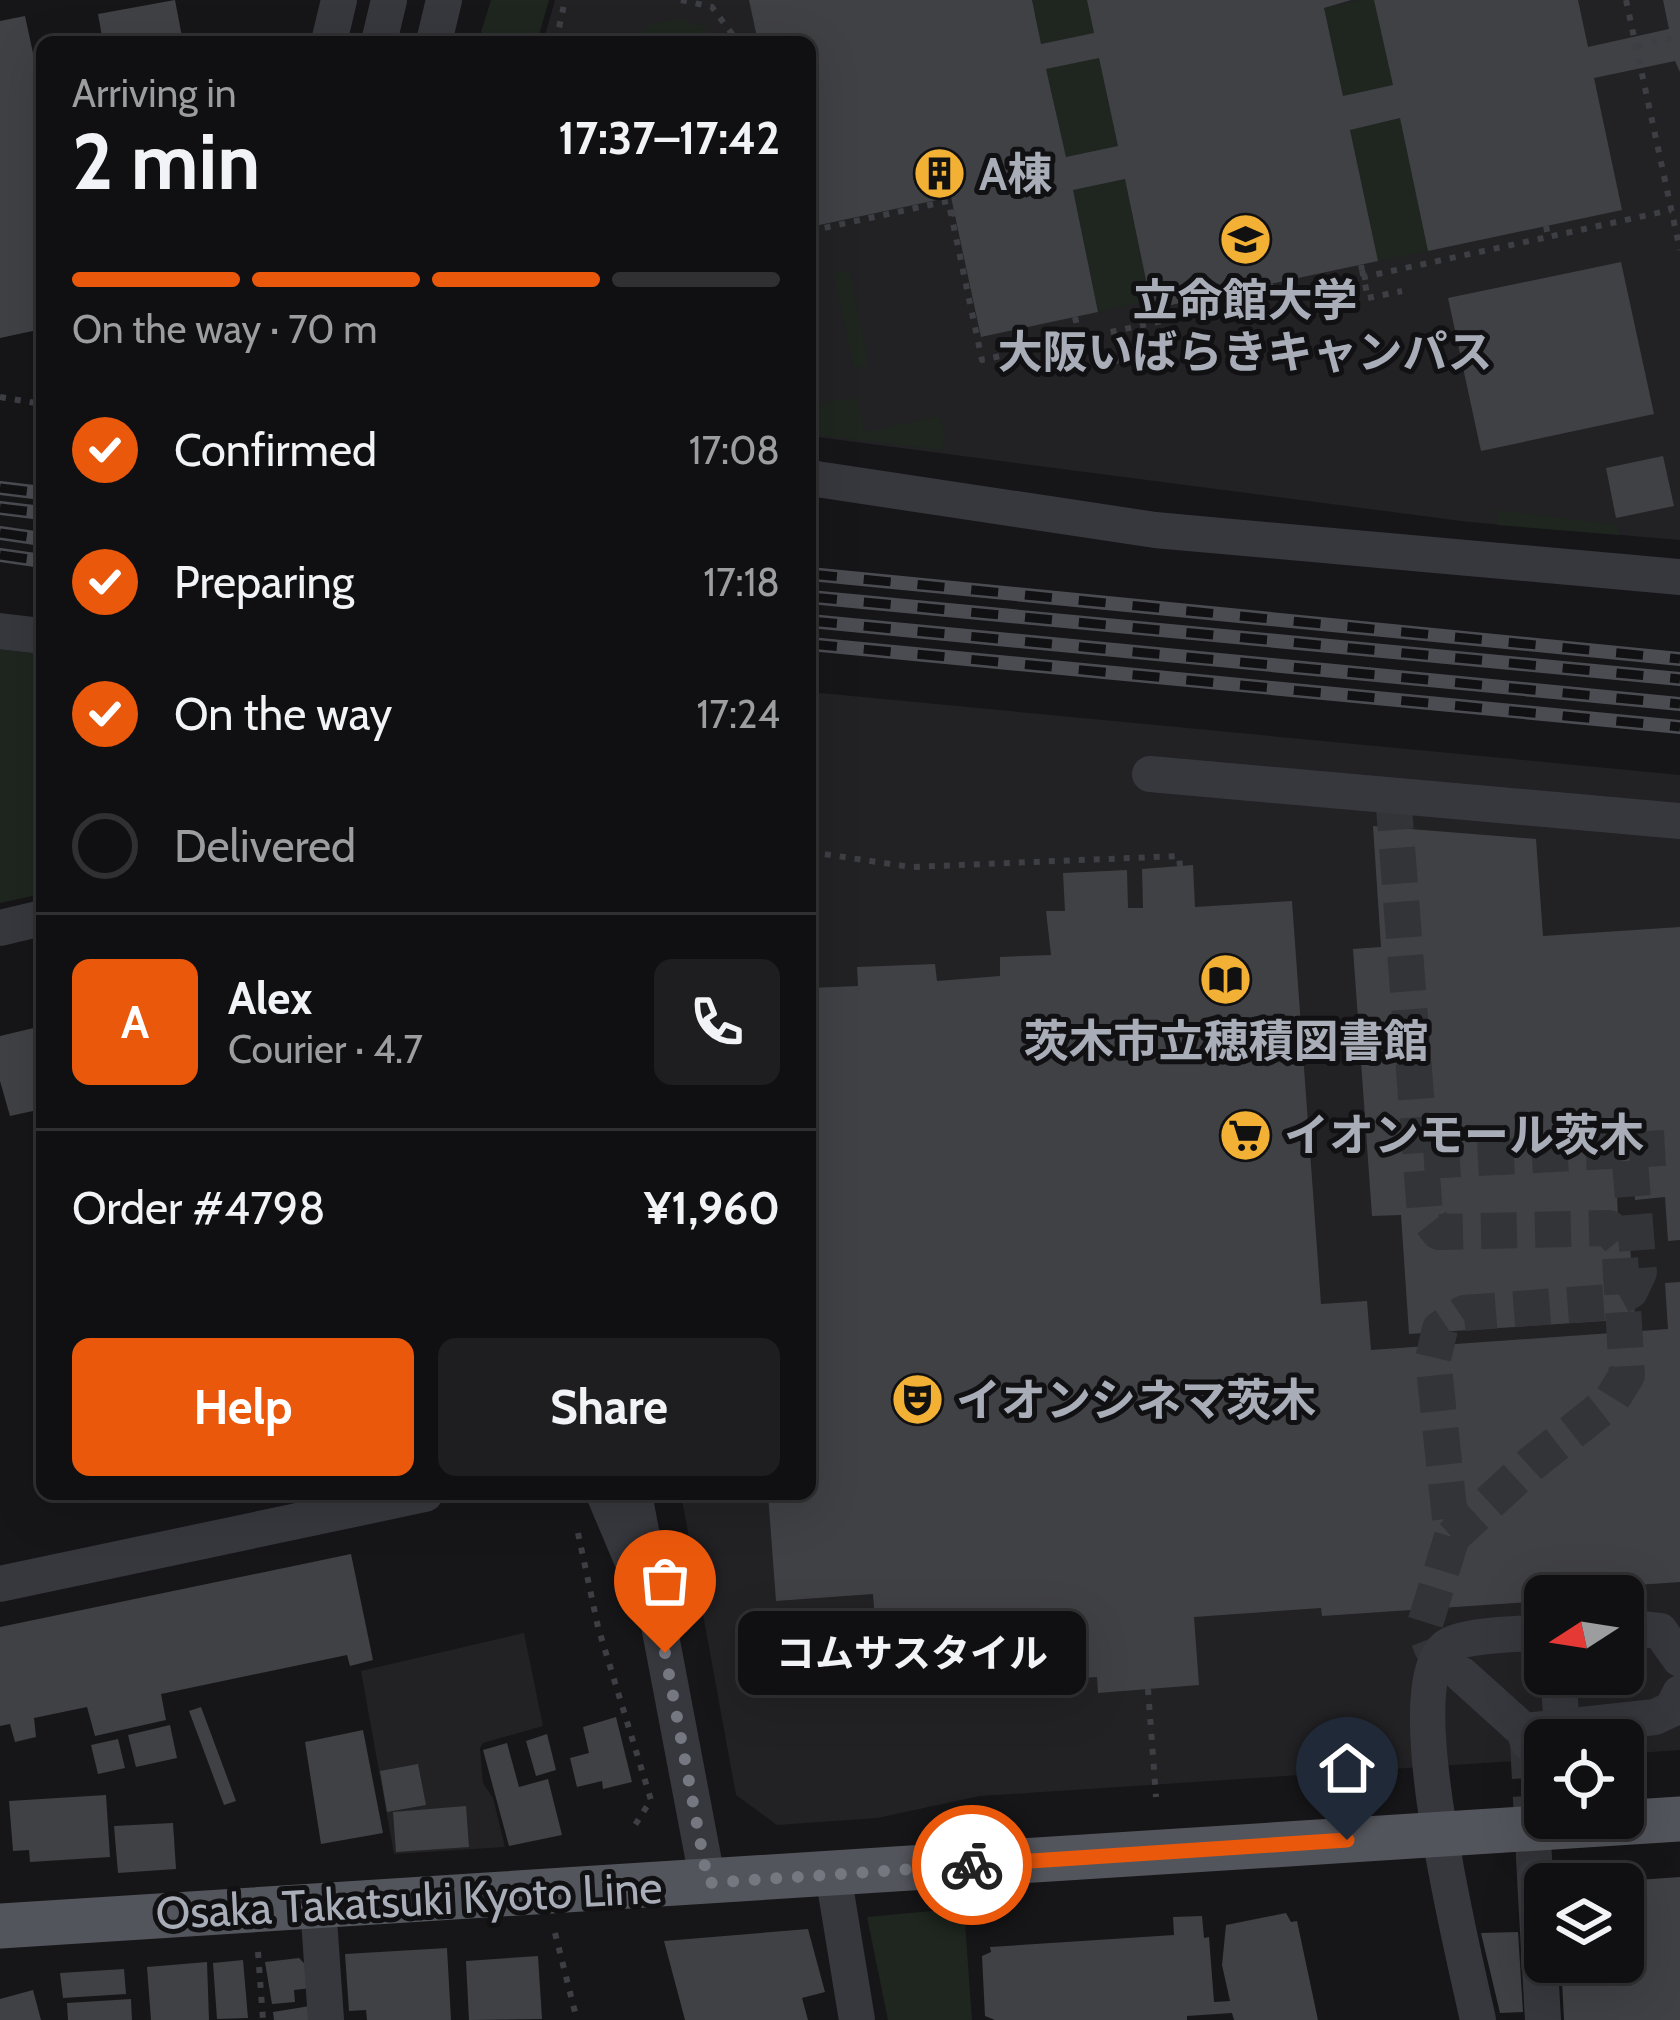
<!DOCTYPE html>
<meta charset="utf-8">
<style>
body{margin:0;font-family:Cabin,"Noto Sans JP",sans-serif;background:#1e1e20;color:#f1f3f6;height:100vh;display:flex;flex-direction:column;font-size:45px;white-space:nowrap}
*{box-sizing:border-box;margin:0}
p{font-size:39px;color:#9c9d9f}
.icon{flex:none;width:66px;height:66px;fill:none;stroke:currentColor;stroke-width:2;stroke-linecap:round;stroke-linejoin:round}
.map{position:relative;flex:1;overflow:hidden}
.sheet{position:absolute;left:36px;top:36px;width:780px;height:1464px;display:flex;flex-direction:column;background:#101012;border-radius:18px;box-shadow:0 12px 48px #0002,0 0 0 3px #303032}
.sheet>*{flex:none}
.needle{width:78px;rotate:258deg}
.fabs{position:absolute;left:1524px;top:1575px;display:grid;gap:24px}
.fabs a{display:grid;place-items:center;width:120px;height:120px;border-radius:18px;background:#101012;box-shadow:0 12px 48px #0002,0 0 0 3px #303032;font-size:60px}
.pin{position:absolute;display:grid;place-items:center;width:102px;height:102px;color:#fff;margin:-123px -51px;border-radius:50% 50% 50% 0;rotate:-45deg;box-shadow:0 0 12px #0007}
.pin .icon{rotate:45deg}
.courier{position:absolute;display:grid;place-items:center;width:120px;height:120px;margin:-60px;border:9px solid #ea580c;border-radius:50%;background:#fff;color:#222;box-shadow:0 3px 15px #0007}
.bubble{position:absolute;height:84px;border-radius:18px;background:#101012;box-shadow:0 12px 48px #0002,0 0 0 3px #303032;font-size:39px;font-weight:700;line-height:84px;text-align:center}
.summary em{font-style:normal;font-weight:700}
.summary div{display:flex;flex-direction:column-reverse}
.summary{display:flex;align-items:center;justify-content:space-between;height:204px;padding:0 36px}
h1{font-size:78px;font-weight:700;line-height:90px}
.bar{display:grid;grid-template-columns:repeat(4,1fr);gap:18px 12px;align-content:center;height:144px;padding:0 36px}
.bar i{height:15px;border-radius:9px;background:#303032}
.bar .on{background:#ea580c}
.bar p{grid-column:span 4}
.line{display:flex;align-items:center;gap:30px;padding:0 36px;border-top:3px solid #303032}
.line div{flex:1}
.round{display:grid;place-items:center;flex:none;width:126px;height:126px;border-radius:18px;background:#1e1e20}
ol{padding:0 36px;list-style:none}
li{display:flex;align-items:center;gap:36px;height:132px}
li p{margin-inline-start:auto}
li .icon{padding:12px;border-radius:50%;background:#ea580c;color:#fff;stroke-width:4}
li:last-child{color:#9c9d9f}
li i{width:66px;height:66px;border:6px solid #303032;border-radius:50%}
.action{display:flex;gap:24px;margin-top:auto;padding:24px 36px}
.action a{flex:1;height:138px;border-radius:18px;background:#ea580c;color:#fff;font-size:48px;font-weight:700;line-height:138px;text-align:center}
.action a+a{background:#1e1e20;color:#f1f3f6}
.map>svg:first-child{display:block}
.built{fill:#222225;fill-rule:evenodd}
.green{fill:#1e261f}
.building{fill:#404145;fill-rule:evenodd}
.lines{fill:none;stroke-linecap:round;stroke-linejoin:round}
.minor-tunnel{stroke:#333438;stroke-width:36;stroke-dasharray:36 18;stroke-linecap:butt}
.path{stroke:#3d3f44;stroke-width:6;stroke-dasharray:6 9;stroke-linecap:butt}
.minor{stroke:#37383d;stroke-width:36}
.major{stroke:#53555c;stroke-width:45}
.rail-casing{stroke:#4a4c52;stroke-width:14}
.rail{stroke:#111113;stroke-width:9;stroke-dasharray:27;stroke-linecap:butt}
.path-bridge{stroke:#3d3f44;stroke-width:6;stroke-dasharray:6 9;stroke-linecap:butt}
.minor-bridge{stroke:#37383d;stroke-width:36}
.done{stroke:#757880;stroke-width:12;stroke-dasharray:0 21.6}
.route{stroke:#ea580c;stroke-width:15}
.labels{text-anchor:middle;stroke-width:10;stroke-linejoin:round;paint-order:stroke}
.poi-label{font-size:45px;font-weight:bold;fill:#a8adb8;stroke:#111113;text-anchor:start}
.street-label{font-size:45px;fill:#a8adb8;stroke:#111113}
</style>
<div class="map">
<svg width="1680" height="2020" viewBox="0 0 1680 2020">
<rect width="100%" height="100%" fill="#161618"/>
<g class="built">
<path d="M555,0H1680V540L1469,522L810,436V42H543Z"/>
<path d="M810,692L1680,775V1750L1623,1754V1740H1545V1759L980,1796L877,1818L777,1825L736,1795L681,1494H810ZM1545,1596H1623V1674H1545Z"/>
<path d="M524,1633L543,1726L483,1743L480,1748L483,1783L493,1798L505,1847L394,1854L361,1671Z"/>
</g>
<g class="green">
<path d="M491,0H549L537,42H478Z"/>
<path d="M1032,0H1087L1094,33L1041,44Z"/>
<path d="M1361,0H1374L1393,85L1343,96L1324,8Z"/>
<path d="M678,19L702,26L718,42H624L652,24Z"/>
<path d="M1099,58L1118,146L1066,157L1046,69Z"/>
<path d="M1400,118L1428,251L1378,261L1350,130Z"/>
<path d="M1125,179L1150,300L1098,312L1073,190Z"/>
<path d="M849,271L869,365L854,368L834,274Z"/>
<path d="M857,397L865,432L940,416L945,438L941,450L810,434V406Z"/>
<path d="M1497,510L1618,525L1620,535L1497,525Z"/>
<path d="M0,640L42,645V894L0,903Z"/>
<path d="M964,1908L972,2020H888L867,1917Z"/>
</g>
<g class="building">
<path d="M175,0L183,42H103L98,14Z"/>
<path d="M749,0H1032L1041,44L1094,33L1087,0H1351L1324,8L1343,96L1393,85L1374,0H1578L1588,47L1669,29L1663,0H1680V72L1675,61L1594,78L1622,210L1428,251L1400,118L1350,130L1378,261L1152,309L1125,179L1073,190L1098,312L981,337L951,197L810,227V42H758ZM1099,58L1118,146L1066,157L1046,69Z"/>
<path d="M25,16L42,95V329L0,338V21Z"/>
<path d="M1621,262L1654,414L1481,451L1448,298Z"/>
<path d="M1663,456L1674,506L1616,518L1606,468Z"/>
<path d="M1373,826L1536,839L1543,936L1680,927V1240L1668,1241L1665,1197L1635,1200L1633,1176L1616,1177L1618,1216H1628L1635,1319L1409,1334L1401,1215L1372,1216L1353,949L1381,947Z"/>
<path d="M1193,865L1195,907L1292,901L1321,1304L1367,1301L1371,1350L1668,1329L1665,1283L1680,1282V1582L1551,1591L1545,1601L1322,1616L1321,1608L1194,1617L1199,1685L1098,1693L1097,1677L880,1692L873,1594L776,1601L768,1494H810V988L858,986L857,967L935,964L937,981L1000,976V957L1051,955L1046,911H1065L1063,873L1127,870L1128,908H1143L1142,869Z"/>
<path d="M42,1026V1109L10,1116L0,1081V1036Z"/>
<path d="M351,1554L373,1660L350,1666L347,1655L161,1694L166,1720L95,1736L87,1707L34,1718L36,1737L15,1742L10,1724L0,1726V1627Z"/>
<path d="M201,1707L236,1801L224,1805L189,1711Z"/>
<path d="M616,1717L632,1782L603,1789L602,1781L577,1787L570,1758L589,1753L583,1727Z"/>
<path d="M170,1725L177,1758L136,1767L128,1735Z"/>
<path d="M363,1730L383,1833L321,1844L305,1742Z"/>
<path d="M547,1734L556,1770L536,1776L526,1741Z"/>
<path d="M118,1739L125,1768L98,1774L91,1745Z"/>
<path d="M507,1743L519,1787L548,1779L562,1835L509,1846L483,1750Z"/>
<path d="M418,1764L426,1805L387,1812L380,1771Z"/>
<path d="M106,1795L110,1857L30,1862L29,1850L13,1851L9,1801Z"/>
<path d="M466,1806L469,1847L396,1852L393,1812Z"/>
<path d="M173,1823L176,1869L118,1873L114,1826Z"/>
<path d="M1680,1877V2020H1564L1561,1962H1623V1881Z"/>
<path d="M1286,1913L1291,1922L1297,1921L1318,2020H1234L1232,2013L1187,2016V2020H995L985,2016L982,1956L991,1952L990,1947L1174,1935L1173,1917L1202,1916L1204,1938L1209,1937L1214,2002L1230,2001L1222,1965L1226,1925Z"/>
<path d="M808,1929L825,1992L802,1998L808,2020H685L664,1941Z"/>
<path d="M1518,1932L1523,2012L1500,2013L1481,1933Z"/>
<path d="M447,1948L451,2020H367L366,2010L349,2011L345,1954Z"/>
<path d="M538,1956L542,2019L469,2020L466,1961Z"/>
<path d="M299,1958L310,1969L312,1988L294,1990L295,2002L272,2004L265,1962Z"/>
<path d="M243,1960L248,2018L217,2019L213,1963Z"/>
<path d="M207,1962L209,2020H151L147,1967Z"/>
<path d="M124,1969L126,1994L63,1998L60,1973Z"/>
<path d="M33,1990L41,2020H0V1999Z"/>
<path d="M131,1999L132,2020H68L67,2003Z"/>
<path d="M310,2006L311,2020H274L273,2012Z"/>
</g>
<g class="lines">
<g class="minor-tunnel">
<path d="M1393,794L1425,1214L1439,1232L1609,1228L1619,1240L1627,1375L1611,1401L1531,1464L1452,1537"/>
<path d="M1629,1150L1680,1147"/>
<path d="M1424,1161L1629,1150L1639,1272L1630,1291L1610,1302L1464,1313L1440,1329L1433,1359L1452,1537L1424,1627L1432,1648L1462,1675"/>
<path d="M1528,1742L1535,1877"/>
</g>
<g class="path">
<path d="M681,0L712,7L738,42"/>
<path d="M1626,0L1680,250"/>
<path d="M556,42L565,0"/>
<path d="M1637,46L1680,37"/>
<path d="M955,213L951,214L982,360L1272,297"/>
<path d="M1546,226L1548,237L1671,210"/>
<path d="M810,231L948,201L951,214"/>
<path d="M1361,265L1362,270"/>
<path d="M1270,284L1272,297L1548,237"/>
<path d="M1368,298L1402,291"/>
<path d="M1083,351L1086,367L1120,360"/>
<path d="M0,397L42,404"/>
<path d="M810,852L911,867L1179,856L1180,866"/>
<path d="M578,1533L598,1627L651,1800L635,1825"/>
<path d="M1148,1689L1156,1797"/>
<path d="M1329,1786L1327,1762L1368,1760"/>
<path d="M555,1933L577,2020"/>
<path d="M258,1952L263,2020"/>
</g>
<g class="minor">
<path d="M329,42L339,0"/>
<path d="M379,42L389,0"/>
<path d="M434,42L444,0"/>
<path d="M810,478L1155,530L1680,577"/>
<path d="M0,631L42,636"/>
<path d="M1150,774L1680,821"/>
<path d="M0,928L42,918"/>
<path d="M604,1494L634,1565"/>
<path d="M634,1494L708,1883"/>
<path d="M0,1584L425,1494"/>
<path d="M1623,1627L1660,1631L1680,1659"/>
<path d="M1462,1675L1524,1731L1528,1742"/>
<path d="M1524,1731L1655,1717L1672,1709L1680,1693"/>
<path d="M833,1874L857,2020"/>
<path d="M1535,1877L1543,2020"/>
<path d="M318,1905L326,2020"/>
<path d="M1478,2020C1464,1954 1397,1692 1445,1648C1461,1634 1522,1634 1545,1632"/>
</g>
<path class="major" d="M0,1926L1680,1819"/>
<defs>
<g id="rail">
<path d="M0,488L42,493"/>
<path d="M0,508L42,513"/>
<path d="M0,533L42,539"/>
<path d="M0,555L42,561"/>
<path d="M810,574L1680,659"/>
<path d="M810,597L1680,679"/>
<path d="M810,621L1680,704"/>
<path d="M810,644L1680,727"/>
</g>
</defs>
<use href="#rail" class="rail-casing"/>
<use href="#rail" class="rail"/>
<g class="path-bridge">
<path d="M1362,270L1368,298"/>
<path d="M1075,317L1083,351"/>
</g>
<path class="minor-bridge" d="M1558,1674L1563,1740"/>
</g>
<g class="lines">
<path class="done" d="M665,1653L708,1883L972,1865"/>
<path class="route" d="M972,1865L1347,1840"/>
</g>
<defs>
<symbol id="building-disc" viewBox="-11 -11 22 22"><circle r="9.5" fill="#f2b134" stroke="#111113"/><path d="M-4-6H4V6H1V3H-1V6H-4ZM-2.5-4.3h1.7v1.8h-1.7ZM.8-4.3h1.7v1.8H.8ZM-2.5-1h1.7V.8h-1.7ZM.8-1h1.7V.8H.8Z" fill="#111"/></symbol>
<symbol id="university-disc" viewBox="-11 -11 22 22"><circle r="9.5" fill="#f2b134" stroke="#111113"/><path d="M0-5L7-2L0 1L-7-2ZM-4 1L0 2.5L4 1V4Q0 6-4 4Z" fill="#111"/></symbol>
<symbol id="library-disc" viewBox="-11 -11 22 22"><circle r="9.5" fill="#f2b134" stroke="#111113"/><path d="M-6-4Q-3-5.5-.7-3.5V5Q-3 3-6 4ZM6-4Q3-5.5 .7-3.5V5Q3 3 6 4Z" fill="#111"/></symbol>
<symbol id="supermarket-disc" viewBox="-11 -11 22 22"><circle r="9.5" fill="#f2b134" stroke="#111113"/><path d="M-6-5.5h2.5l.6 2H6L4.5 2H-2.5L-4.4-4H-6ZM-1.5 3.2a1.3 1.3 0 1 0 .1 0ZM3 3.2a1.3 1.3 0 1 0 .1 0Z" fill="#111"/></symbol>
<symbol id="theatre-disc" viewBox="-11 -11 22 22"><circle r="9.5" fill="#f2b134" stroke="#111113"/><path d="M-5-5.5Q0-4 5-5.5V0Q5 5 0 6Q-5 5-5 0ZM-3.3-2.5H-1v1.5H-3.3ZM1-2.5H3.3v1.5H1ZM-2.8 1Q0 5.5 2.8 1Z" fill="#111"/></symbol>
</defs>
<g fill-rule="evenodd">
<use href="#building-disc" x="910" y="144" width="59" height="59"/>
<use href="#university-disc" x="1216" y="210" width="59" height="59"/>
<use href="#library-disc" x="1196" y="950" width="59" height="59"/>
<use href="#supermarket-disc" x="1216" y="1106" width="59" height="59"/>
<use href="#theatre-disc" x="888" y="1370" width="59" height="59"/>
</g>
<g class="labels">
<g class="poi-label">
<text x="979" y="190">A棟</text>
<text x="1245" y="316" text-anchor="middle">立命館大学<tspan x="1245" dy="52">大阪いばらきキャンパス</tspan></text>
<text x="1226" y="1057" text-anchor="middle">茨木市立穂積図書館</text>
<text x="1284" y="1151">イオンモール茨木</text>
<text x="956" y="1416">イオンシネマ茨木</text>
</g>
<g class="street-label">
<text transform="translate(409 1900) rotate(-3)" y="16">Osaka Takatsuki Kyoto Line</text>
</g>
</g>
</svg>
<div class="fabs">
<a><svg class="needle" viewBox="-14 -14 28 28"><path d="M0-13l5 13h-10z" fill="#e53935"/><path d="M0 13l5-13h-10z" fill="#9c9d9f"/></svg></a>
<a><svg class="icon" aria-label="locate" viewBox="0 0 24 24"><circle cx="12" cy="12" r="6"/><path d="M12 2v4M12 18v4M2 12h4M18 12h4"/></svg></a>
<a><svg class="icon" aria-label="layers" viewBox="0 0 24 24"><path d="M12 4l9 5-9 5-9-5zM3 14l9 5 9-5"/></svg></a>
</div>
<div class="pin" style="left:665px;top:1653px;background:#ea580c"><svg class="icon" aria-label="bag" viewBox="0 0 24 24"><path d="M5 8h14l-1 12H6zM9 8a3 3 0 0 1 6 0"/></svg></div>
<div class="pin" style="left:1347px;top:1840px;background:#1f2937"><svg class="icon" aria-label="home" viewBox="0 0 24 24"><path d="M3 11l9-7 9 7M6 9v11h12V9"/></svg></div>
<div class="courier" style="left:972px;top:1865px"><svg class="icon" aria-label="bike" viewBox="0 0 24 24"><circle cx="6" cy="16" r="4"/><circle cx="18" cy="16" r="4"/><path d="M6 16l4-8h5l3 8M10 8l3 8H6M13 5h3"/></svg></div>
<div class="bubble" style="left:738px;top:1611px;width:348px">コムサスタイル</div>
<section class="sheet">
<div class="summary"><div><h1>2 min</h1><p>Arriving in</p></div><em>17:37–17:42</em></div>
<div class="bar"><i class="on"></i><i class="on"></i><i class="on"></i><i></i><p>On the way · 70 m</p></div>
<ol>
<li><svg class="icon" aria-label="check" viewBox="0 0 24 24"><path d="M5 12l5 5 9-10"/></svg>Confirmed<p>17:08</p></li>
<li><svg class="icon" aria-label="check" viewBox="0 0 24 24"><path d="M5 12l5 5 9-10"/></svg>Preparing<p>17:18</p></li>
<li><svg class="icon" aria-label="check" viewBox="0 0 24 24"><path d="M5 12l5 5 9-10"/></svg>On the way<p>17:24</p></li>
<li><i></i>Delivered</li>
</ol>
<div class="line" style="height:216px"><b class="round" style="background:#ea580c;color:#fff">A</b><div><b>Alex</b><p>Courier · 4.7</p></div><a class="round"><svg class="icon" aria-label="phone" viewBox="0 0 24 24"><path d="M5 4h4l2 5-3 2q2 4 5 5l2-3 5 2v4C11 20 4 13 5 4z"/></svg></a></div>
<div class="line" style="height:156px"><div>Order #4798</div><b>¥1,960</b></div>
<div class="action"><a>Help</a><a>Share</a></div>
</section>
</div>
